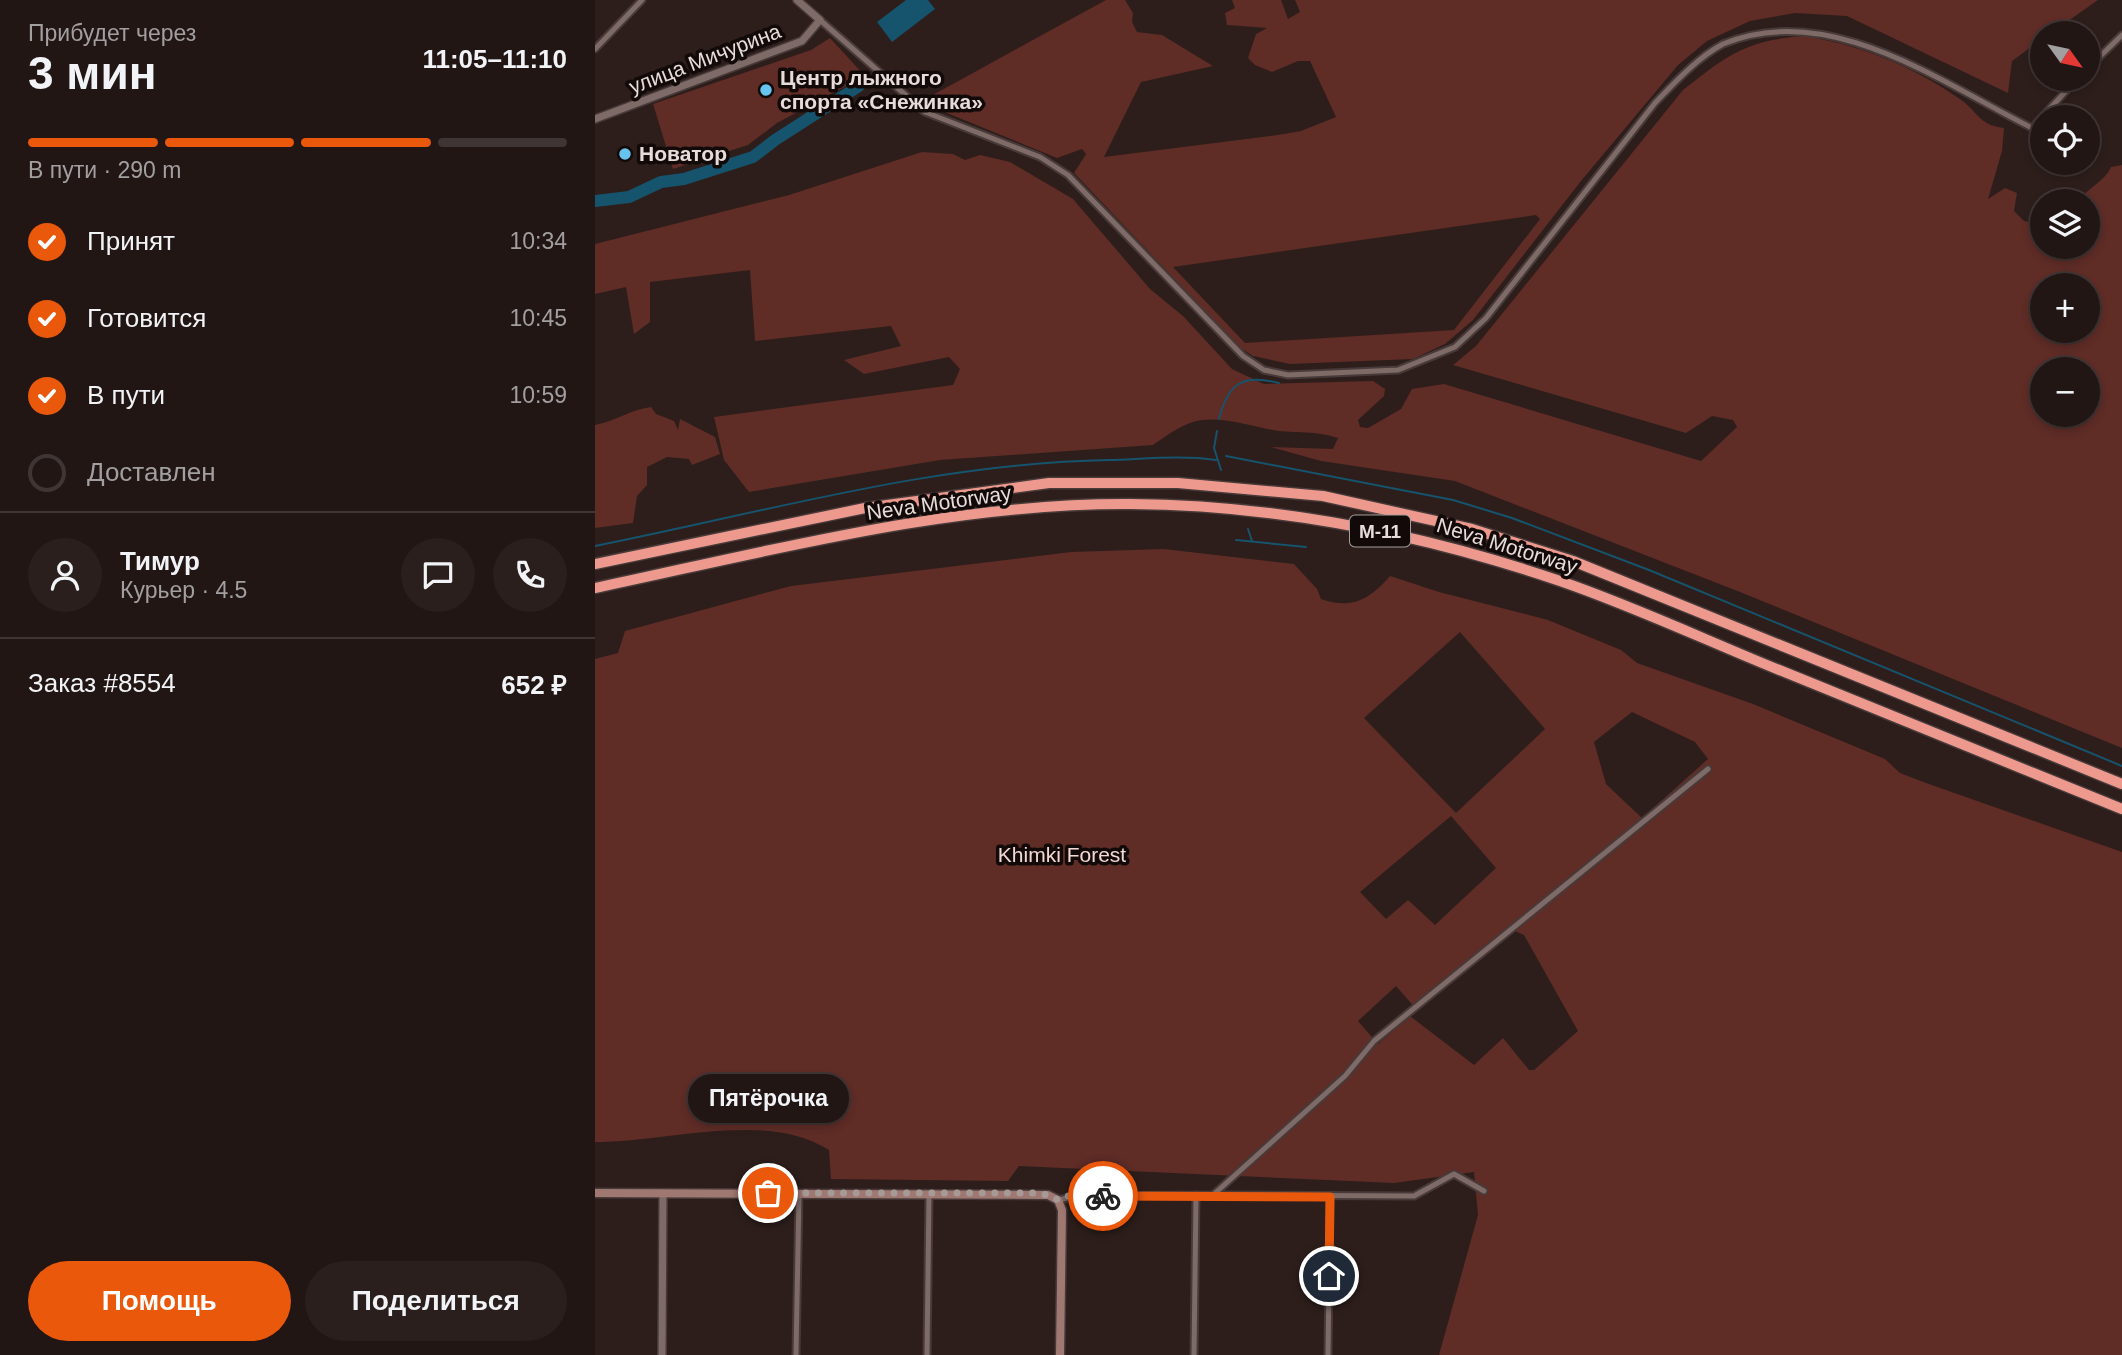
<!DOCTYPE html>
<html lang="ru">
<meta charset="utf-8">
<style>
body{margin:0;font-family:Helvetica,sans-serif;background:#2a1f1d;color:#f1f3f6;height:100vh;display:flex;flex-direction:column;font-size:26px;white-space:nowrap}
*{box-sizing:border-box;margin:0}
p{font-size:23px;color:#a29fa0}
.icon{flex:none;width:38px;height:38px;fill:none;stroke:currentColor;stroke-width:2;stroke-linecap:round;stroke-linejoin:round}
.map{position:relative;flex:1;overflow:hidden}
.panel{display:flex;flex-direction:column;background:#221614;width:595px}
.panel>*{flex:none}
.needle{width:46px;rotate:123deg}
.buttons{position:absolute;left:1435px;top:21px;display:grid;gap:14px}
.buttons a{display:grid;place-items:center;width:70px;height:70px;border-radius:50%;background:#221614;box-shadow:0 4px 10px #0003,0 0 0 2px #3f3534;font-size:35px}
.pin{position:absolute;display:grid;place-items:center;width:60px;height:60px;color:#fff;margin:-30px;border:4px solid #fff;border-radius:50%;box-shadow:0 2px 7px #0007}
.courier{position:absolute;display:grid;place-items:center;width:70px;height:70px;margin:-35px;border:5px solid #ea580c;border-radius:50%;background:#fff;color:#222;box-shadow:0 2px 9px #0007}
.bubble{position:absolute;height:49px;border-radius:24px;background:#221614;box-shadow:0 4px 10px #0003,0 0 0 2px #3f3534;font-size:23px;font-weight:700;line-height:49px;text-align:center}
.head em{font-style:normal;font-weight:700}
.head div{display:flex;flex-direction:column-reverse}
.head{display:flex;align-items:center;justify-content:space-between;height:119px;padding:0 28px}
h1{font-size:46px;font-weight:700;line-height:52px}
.bar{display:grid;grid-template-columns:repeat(4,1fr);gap:10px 7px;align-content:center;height:84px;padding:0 28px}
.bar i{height:9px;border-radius:5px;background:#3f3534}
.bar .active{background:#ea580c}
.bar p{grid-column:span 4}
.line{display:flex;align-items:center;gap:18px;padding:0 28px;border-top:2px solid #3f3534}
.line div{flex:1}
.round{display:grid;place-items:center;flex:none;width:74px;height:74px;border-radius:37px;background:#2a1f1d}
ol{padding:0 28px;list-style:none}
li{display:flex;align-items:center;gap:21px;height:77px}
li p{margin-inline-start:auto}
li .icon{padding:7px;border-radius:50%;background:#ea580c;color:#fff;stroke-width:4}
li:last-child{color:#a29fa0}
li i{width:38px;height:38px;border:4px solid #3f3534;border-radius:50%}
.cta{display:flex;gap:14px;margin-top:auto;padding:14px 28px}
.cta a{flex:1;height:80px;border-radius:42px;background:#ea580c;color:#fff;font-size:28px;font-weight:700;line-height:80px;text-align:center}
.cta a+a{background:#2a1f1d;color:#f1f3f6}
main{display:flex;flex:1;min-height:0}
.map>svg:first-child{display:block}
.green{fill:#5f2c26;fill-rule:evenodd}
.water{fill:#16536c}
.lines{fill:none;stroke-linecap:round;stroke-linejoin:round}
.stream{stroke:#16536c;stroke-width:2}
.river{stroke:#16536c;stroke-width:12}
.minor-casing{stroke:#473a39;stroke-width:9}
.tertiary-casing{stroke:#473a39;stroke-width:10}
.secondary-casing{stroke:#473a39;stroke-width:11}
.motorway-casing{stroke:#473a39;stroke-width:13}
.minor{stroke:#7e6a67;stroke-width:5}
.tertiary{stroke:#7e6a67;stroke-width:7}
.secondary{stroke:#a07872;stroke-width:8}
.motorway{stroke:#ee998d;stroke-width:10}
.done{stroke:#a69a97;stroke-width:7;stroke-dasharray:0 12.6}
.route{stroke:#ea580c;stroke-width:9}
.poi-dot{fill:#66c4ef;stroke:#110a09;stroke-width:2.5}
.labels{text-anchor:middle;stroke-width:7;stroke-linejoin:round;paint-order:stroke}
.shield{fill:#110a09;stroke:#a79d9b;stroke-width:2}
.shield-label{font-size:19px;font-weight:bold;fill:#e7dcda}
.street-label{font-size:21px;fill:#e7dcda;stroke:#110a09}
.poi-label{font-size:21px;font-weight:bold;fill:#e7dcda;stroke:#110a09;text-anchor:start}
.park-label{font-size:21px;fill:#f3d8d4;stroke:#110a09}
</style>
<main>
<section class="panel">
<div class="head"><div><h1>3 мин</h1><p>Прибудет через</p></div><em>11:05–11:10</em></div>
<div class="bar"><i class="active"></i><i class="active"></i><i class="active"></i><i></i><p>В пути · 290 m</p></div>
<ol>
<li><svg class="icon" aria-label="check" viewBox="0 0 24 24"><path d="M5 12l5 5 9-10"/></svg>Принят<p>10:34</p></li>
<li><svg class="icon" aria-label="check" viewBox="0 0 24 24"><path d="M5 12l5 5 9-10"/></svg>Готовится<p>10:45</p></li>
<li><svg class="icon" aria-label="check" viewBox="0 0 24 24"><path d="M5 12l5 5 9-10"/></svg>В пути<p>10:59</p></li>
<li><i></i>Доставлен</li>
</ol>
<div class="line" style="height:126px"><a class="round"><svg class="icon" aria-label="person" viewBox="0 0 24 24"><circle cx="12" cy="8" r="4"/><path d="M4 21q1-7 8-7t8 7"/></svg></a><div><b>Тимур</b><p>Курьер · 4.5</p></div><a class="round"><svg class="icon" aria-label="chat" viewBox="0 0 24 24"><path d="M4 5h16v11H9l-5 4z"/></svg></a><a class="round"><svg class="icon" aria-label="phone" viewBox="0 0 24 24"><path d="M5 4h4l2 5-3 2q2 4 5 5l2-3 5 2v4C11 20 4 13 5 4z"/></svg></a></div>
<div class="line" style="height:91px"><div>Заказ #8554</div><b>652 ₽</b></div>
<div class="cta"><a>Помощь</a><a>Поделиться</a></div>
</section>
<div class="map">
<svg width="1527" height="1355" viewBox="0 0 1527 1355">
<rect width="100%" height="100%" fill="#2d1e1b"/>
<g class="green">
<path d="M511,0H530L538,13L537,22L542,32L567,35L618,66L546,82L509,157L683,135L706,131L741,117L715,61H703L677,72L660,65L653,58L661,34L672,28L632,25L630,13L640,8L637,0H686L693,19L705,12L700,0H1503L1456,33H1447V39L1417,61L1413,93L1252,16L1200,13L1155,21L1112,41L1083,65L986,181L878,320L850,344L818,359L695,364L658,356L644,347L479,173L491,154L487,149L462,158L325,102ZM941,215L945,219L859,330L650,343L578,267Z"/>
<path d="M1209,36C1265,45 1315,65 1362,97C1383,110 1382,125 1409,128L1407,151L1393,199L1410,188L1422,193L1419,211L1429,221L1447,224V247H1493V201H1483C1494,187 1510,181 1516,167L1527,165V748L1145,592L860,481L726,461L676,447L738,449L743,438C719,430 702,434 678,430C656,426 630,417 607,420C590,422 572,435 558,445L345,460L154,492L129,460L119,417L358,385L365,369L354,357L269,374L249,360L306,346L296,326L160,341L155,270L55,282V322L39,334L31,287L0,294V244L194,195L327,152L358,154L370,160L385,155L415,162L478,199L555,289L588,316L637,369L669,384L778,381L790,389L789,396L763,420L765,427L773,428L806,409L817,389L849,384L1106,461L1142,427L1138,420L1117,416L1091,433L858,365L881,346L1088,90C1132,55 1152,40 1209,36ZM1447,285H1493V331H1447ZM1447,369H1493V415H1447Z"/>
<path d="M235,38L270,76L182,123L153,145L78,169L58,104L216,50Z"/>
<path d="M56,407L61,414L79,421L83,430L85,419L120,437L125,454L97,465L94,459L72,457L52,467V485L42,496L38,523L0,528V425C21,421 34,410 56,407Z"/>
<path d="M569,549L699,564L722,589L726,599C757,610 775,599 795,576L844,592L953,620L1026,650L1042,663L1158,704L1290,759L1305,773L1331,783L1527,852V1355H844L883,1215L879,1172L799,1183L424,1166L413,1181L236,1179L234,1150C172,1110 73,1142 0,1142V659L23,653L30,631L196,586L476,552ZM865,632L950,729L861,813L769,718ZM1037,712L1100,742L1113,759L1047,818L1011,784L999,742ZM856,816L901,868L840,925L813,900L791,919L765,892ZM920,931L929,935L983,1031L939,1070H934L908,1038L879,1065L815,1016L783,1044L763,1021L801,986L822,1010Z"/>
</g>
<path class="water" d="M311,0H333L340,9L297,42L282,22Z"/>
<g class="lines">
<g class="stream">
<path d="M624,419C633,382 649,374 684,383"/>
<path d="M622,431L619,448L626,470"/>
<path d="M631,456L858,500L917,518L1054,570L1527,766"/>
<path d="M653,529L657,541"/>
<path d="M641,540L711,547"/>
<path d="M0,546C171,512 338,463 514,460C549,459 587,455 621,460"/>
</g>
<path class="river" d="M0,201L34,197L66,182L89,179L158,157L180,140L264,86"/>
<defs>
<g id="minor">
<path d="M225,20L330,112L445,157L473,175L648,356L669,370L693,375L803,370L860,347L891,318L1060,103C1080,82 1102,58 1128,44C1234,0 1345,82 1437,128L1482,79"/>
<path d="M0,49L47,0"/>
<path d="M1493,68L1527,35"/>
<path d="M618,1195L819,1196L859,1174L889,1191"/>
<path d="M463,1200L481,1196L618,1195L750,1076L779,1041L1113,769"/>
<path d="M201,1355L204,1194"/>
<path d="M332,1355L334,1194"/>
<path d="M599,1355L601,1195"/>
<path d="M733,1355L735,1197"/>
</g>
<g id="tertiary">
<path d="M0,119L207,41L225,20L202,0"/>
<path d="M67,1355L68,1193"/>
</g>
<path id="secondary" d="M0,1193L453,1195L463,1200L467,1210L465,1355"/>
<g id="motorway">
<path d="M0,564L270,508L454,483H583L728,496L877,529L978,561L1527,784"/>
<path d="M0,588C175,551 355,503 535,504C682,505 827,534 965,581C1035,605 1104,637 1172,665C1291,713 1409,761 1527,809"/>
</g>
</defs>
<use href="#minor" class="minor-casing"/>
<use href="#tertiary" class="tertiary-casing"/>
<use href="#secondary" class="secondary-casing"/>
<use href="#motorway" class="motorway-casing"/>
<use href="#minor" class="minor"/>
<use href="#tertiary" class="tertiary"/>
<use href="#secondary" class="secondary"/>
<use href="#motorway" class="motorway"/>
</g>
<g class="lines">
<path class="done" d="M173,1193H438L453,1195L463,1200L472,1196H508"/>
<path class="route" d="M508,1196L735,1197L734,1276"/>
</g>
<g class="poi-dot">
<circle cx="171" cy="90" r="7"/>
<circle cx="30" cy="154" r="7"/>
</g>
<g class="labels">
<rect class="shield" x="755" y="515.5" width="60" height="31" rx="5"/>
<g class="shield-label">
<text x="785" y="538">М-11</text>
</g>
<g class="street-label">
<text transform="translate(110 59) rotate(-21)" y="7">улица Мичурина</text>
<text transform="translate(344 503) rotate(-8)" y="7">Neva Motorway</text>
<text transform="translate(912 546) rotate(17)" y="7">Neva Motorway</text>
</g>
<g class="poi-label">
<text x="185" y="85">Центр лыжного<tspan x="185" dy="24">спорта «Снежинка»</tspan></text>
<text x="44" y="161">Новатор</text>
</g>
<g class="park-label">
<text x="467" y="862">Khimki Forest</text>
</g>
</g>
</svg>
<div class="buttons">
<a><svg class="needle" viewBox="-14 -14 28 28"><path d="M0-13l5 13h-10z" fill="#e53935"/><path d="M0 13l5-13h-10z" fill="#a29fa0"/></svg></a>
<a><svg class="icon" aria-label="locate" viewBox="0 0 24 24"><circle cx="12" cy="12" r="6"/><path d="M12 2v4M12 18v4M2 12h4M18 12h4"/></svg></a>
<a><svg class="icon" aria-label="layers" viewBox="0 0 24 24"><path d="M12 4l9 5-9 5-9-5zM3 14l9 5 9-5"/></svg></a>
<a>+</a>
<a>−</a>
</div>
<div class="pin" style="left:173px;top:1193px;background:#ea580c"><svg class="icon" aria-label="bag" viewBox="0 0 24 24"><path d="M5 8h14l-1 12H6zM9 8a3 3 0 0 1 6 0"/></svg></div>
<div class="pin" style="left:734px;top:1276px;background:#1f2937"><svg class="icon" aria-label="home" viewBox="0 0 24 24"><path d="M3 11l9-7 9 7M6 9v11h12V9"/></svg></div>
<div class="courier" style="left:508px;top:1196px"><svg class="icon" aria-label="bike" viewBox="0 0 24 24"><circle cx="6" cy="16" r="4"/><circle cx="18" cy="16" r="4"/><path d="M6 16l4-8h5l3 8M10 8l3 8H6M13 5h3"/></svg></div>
<div class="bubble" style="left:93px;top:1074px;width:161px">Пятёрочка</div>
</div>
</main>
